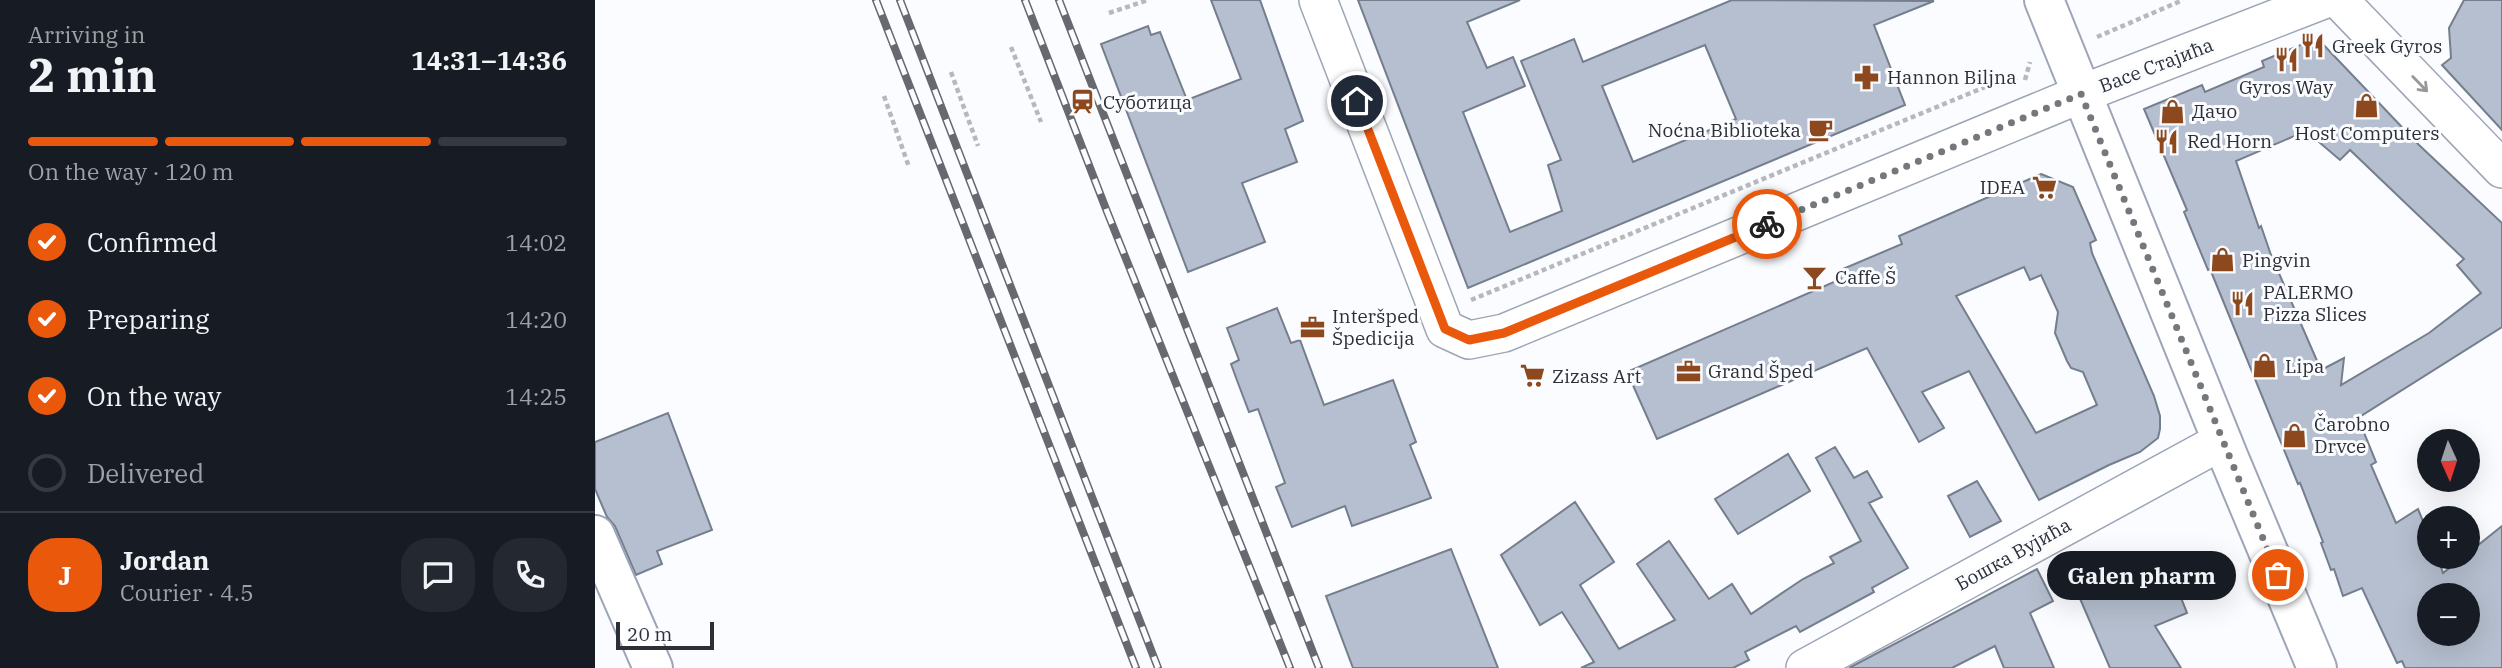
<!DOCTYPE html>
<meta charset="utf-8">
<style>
body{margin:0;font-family:"IBM Plex Serif",serif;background:#242831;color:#f1f3f6;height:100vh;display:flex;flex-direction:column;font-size:26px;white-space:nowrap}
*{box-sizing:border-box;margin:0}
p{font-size:23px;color:#9ea1a6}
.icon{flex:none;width:38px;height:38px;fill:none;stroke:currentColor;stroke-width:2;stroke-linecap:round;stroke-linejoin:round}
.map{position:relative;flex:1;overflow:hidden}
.details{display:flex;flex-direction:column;background:#171b24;width:595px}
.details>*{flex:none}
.needle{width:46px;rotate:177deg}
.tools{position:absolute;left:1822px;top:429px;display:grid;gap:14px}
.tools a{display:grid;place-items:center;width:63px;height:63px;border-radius:50%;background:#171b24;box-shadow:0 7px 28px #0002;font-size:35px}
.scale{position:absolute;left:21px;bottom:18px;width:98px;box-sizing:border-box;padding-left:7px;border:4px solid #2c3036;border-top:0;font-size:19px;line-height:24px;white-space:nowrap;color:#2c3036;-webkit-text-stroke:5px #fafcff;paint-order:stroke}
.pin{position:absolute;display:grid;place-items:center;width:60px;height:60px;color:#fff;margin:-30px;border:4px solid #fff;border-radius:50%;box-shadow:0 2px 7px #0007}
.courier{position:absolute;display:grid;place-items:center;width:70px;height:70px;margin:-35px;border:5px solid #ea580c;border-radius:50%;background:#fff;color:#222;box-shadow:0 2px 9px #0007}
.bubble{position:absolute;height:49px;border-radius:24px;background:#171b24;box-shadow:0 7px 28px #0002;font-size:23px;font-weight:700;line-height:49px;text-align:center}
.overview em{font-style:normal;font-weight:700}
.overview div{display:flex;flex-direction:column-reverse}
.overview{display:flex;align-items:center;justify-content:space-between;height:119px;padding:0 28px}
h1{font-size:46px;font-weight:700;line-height:52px}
.bar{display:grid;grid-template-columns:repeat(4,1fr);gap:10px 7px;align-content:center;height:84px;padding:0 28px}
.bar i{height:9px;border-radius:5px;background:#363941}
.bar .active{background:#ea580c}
.bar p{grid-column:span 4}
.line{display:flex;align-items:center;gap:18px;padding:0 28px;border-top:2px solid #363941}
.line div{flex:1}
.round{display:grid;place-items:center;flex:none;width:74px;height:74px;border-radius:28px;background:#242831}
ol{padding:0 28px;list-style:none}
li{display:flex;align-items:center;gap:21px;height:77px}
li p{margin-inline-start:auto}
li .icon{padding:7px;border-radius:50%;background:#ea580c;color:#fff;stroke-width:4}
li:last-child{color:#9ea1a6}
li i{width:38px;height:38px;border:4px solid #363941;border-radius:50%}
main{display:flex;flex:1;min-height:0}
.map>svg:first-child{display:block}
.building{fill:#b5bfcf;stroke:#757e8d;stroke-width:2;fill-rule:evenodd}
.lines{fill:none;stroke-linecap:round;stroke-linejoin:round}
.street-casing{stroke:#9da6b6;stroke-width:40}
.secondary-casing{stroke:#9da6b6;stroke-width:42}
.path{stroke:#b6b8bc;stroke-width:4.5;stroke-dasharray:5 3.5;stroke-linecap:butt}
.street{stroke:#fff;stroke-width:37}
.secondary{stroke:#fff;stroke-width:38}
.rail-casing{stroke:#66696f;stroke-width:8}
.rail{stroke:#fafcff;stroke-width:5;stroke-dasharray:16;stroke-linecap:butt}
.oneway{stroke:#96989a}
.done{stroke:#74777c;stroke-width:7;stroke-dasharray:0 12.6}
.route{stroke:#ea580c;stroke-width:9}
.labels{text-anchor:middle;stroke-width:6;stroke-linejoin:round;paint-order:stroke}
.poi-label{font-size:19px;fill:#2c3036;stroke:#fafcff;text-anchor:start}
.street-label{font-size:19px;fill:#2c3036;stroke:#fafcff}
</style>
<main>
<section class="details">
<div class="overview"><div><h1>2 min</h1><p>Arriving in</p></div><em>14:31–14:36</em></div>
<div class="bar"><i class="active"></i><i class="active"></i><i class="active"></i><i></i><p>On the way · 120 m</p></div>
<ol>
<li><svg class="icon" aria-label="check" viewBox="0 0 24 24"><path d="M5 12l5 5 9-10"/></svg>Confirmed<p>14:02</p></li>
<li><svg class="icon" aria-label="check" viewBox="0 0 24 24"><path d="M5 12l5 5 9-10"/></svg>Preparing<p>14:20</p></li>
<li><svg class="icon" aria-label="check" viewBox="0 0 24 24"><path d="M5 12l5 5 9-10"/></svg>On the way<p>14:25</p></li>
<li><i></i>Delivered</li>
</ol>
<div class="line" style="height:126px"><b class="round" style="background:#ea580c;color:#fff">J</b><div><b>Jordan</b><p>Courier · 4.5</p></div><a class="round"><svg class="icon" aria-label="chat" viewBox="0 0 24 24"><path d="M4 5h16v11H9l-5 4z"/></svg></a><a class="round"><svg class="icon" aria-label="phone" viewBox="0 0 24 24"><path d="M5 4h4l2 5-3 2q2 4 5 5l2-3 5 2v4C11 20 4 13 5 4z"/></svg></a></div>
</section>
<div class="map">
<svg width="1907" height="668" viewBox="0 0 1907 668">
<rect width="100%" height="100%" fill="#fafcff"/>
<g class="building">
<path d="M616,0H665L708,121L690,129L702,162L647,183L670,242L593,272L506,44L553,26L556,35L565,32L592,100L646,79Z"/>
<path d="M763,0H925L872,22L892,68L918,57L930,86L868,112L915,232L967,211L953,165L966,160L926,61L979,39L988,62L1137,0L1339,1L1279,25L1310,105L873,288ZM1110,45L1141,119L1038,162L1007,86Z"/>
<path d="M1869,0H1907V130L1847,65L1856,58L1854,28Z"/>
<path d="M1722,38L1824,145L1907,223V327L1763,418L1781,462L1776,465L1801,523L1823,509L1834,536V556H1842L1848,573L1869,556H1872V554L1907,526V668H1810L1807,661L1802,663L1767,588L1748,596L1739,569L1736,570L1726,543L1728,542L1705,483L1703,484L1615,269L1613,270L1589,212L1592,210L1549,109L1607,85L1610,92L1669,67L1667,61ZM1711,131L1745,160L1755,150L1869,259L1862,265L1886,293L1834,333L1746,385L1749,358L1726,370L1676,255L1666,226L1664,228L1641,161ZM1834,595H1872V634H1834Z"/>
<path d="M1446,174L1478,187L1501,240L1495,243L1497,253L1559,396L1565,416V429L1563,438L1545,452L1514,465L1444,500L1374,371L1327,392L1349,428L1324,442L1272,348L1062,439L1032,372L1246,279L1243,271L1307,244L1304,236ZM1429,267L1435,280L1446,275L1463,312L1460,333L1472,361L1476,368L1488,372L1502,405L1441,433L1361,296Z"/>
<path d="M682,308L696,343L705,340L729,405L798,380L821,442L815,445L836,498L757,526L750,506L697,527L681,487L690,483L663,409L654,412L643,383L636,364L644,360L632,328Z"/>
<path d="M73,413L117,530L62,551L67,564L41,575L20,526L12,517L0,489V442Z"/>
<path d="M1240,447L1259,478L1272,471L1287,497L1274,503L1313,568L1277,588L1279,592L1205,632L1201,626L1150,652L1154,660L1138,668H986L999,662L967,612L945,625L906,555L980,502L1019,562L985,585L1024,649L1080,620L1042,564L1074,541L1114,599L1137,584L1156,614L1208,579L1239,563L1235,557L1266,541L1221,458Z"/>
<path d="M1193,454L1215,491L1143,534L1120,499Z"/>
<path d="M1382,481L1406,521L1375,537L1353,496Z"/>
<path d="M856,549L903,668H758L731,596Z"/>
<path d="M1570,557L1592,613L1560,626L1586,668H1515L1483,594Z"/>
<path d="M1442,569L1458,601L1435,613L1459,668H1409L1400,646L1357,668H1254Z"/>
</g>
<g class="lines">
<defs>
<g id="street">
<path d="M723,0L850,329L874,340L909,333L1486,94L1728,0"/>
<path d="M1744,0L1907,169"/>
<path d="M1210,668L1627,441"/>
</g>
<g id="secondary">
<path d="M1449,0L1634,458L1722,668"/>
<path d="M0,535L58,668"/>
</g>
</defs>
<use href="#street" class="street-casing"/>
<use href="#secondary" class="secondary-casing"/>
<g class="path">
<path d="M514,13L553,0"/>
<path d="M1502,37L1588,0"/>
<path d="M416,47L446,122"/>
<path d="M356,72L383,146"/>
<path d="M1430,80L1435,62"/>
<path d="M289,96L314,167"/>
<path d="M876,300L1402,82L1423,81"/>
</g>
<use href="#street" class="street"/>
<use href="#secondary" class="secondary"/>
<defs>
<g id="rail">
<path d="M281,0L541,668"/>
<path d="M305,0L563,668"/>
<path d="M430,0L511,209L695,668"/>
<path d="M464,0L724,668"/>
</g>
</defs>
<use href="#rail" class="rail-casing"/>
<use href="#rail" class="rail"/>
</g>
<defs><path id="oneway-shaft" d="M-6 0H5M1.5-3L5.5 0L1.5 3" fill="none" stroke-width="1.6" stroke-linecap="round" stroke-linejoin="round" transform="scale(1.75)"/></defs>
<use class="oneway" href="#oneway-shaft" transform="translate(1825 84) rotate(46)"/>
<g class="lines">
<path class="done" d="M1172,224L1486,94L1683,575"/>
<path class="route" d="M762,101L850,329L874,340L909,333L1172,224"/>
</g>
<defs>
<symbol id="restaurant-bare" viewBox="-9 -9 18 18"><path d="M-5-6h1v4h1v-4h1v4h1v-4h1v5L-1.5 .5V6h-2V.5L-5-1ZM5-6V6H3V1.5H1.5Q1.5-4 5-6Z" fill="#8d491d" stroke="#fafcff" stroke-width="2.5" paint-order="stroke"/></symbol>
<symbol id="pharmacy-bare" viewBox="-9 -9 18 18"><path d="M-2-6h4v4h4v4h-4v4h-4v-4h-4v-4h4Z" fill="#8d491d" stroke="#fafcff" stroke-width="2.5" paint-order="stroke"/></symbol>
<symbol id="station-bare" viewBox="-9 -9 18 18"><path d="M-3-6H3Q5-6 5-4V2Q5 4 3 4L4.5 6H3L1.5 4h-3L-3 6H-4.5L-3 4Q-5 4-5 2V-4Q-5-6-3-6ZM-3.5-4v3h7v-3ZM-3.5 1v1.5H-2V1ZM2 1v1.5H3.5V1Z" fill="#8d491d" stroke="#fafcff" stroke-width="2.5" paint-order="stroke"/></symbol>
<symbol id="shop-bare" viewBox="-9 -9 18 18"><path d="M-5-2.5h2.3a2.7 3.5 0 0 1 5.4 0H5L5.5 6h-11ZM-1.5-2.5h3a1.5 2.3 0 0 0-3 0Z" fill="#8d491d" stroke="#fafcff" stroke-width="2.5" paint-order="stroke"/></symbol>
<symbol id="cafe-bare" viewBox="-9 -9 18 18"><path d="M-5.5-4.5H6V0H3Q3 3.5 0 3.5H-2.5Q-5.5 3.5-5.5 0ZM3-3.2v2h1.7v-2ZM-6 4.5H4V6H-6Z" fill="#8d491d" stroke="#fafcff" stroke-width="2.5" paint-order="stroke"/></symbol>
<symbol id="supermarket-bare" viewBox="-9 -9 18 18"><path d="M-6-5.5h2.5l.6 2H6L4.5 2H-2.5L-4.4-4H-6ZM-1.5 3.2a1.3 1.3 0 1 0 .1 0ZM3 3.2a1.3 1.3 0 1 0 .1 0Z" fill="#8d491d" stroke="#fafcff" stroke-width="2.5" paint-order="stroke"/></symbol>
<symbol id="bar-bare" viewBox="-9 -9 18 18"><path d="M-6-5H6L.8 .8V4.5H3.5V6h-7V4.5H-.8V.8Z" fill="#8d491d" stroke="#fafcff" stroke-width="2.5" paint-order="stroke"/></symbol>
<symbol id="office-bare" viewBox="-9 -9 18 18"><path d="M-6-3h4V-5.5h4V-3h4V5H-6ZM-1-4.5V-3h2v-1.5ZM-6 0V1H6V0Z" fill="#8d491d" stroke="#fafcff" stroke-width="2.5" paint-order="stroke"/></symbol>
</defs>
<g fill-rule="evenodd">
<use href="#restaurant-bare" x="1700" y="28" width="35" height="35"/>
<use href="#restaurant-bare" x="1674" y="42" width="35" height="35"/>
<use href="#pharmacy-bare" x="1254" y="60" width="35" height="35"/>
<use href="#station-bare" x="470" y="84" width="35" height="35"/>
<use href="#shop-bare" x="1754" y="88" width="35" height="35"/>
<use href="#shop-bare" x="1560" y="94" width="35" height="35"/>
<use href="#cafe-bare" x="1208" y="112" width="35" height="35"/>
<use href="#restaurant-bare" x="1554" y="124" width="35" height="35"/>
<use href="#supermarket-bare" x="1432" y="170" width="35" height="35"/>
<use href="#shop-bare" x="1610" y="242" width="35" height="35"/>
<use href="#bar-bare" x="1202" y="260" width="35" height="35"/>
<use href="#restaurant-bare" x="1630" y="286" width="35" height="35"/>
<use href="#office-bare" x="700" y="310" width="35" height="35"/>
<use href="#shop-bare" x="1652" y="348" width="35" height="35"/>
<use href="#office-bare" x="1076" y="354" width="35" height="35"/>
<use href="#supermarket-bare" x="920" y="358" width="35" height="35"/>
<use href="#shop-bare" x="1682" y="418" width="35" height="35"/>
</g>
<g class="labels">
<g class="poi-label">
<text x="1737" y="53">Greek Gyros</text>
<text x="1292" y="84">Hannon Biljna</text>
<text x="1691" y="94" text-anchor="middle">Gyros Way</text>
<text x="508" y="109">Суботица</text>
<text x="1597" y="118">Дачо</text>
<text x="1206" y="137" text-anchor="end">Noćna Biblioteka</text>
<text x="1772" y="140" text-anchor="middle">Host Computers</text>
<text x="1592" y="148">Red Horn</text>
<text x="1430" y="194" text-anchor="end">IDEA</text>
<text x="1647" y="267">Pingvin</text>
<text x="1240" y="284">Caffe Š</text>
<text x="1668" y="299">PALERMO<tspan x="1668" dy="22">Pizza Slices</tspan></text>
<text x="737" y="323">Interšped<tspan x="737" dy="22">Špedicija</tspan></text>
<text x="1690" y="373">Lipa</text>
<text x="1113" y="378">Grand Šped</text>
<text x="957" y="383">Zizass Art</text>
<text x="1719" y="431">Čarobno<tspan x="1719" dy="22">Drvce</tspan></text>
</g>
<g class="street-label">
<text transform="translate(1561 65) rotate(-21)" y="7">Васе Стајића</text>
<text transform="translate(1418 554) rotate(-29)" y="7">Бошка Вујића</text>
</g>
</g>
</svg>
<div class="tools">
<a><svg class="needle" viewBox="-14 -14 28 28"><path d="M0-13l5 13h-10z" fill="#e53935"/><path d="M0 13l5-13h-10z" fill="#9ea1a6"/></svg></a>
<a>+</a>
<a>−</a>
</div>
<div class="scale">20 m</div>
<div class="pin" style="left:1683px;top:575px;background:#ea580c"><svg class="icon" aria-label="bag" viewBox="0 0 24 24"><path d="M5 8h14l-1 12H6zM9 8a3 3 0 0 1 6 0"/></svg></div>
<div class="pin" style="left:762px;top:101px;background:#1f2937"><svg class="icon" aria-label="home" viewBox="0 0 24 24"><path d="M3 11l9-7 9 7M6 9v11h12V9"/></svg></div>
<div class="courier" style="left:1172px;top:224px"><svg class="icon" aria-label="bike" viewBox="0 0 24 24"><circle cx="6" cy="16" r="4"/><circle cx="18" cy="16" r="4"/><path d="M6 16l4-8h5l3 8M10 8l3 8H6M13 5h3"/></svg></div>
<div class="bubble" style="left:1452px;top:551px;width:189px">Galen pharm</div>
</div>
</main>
